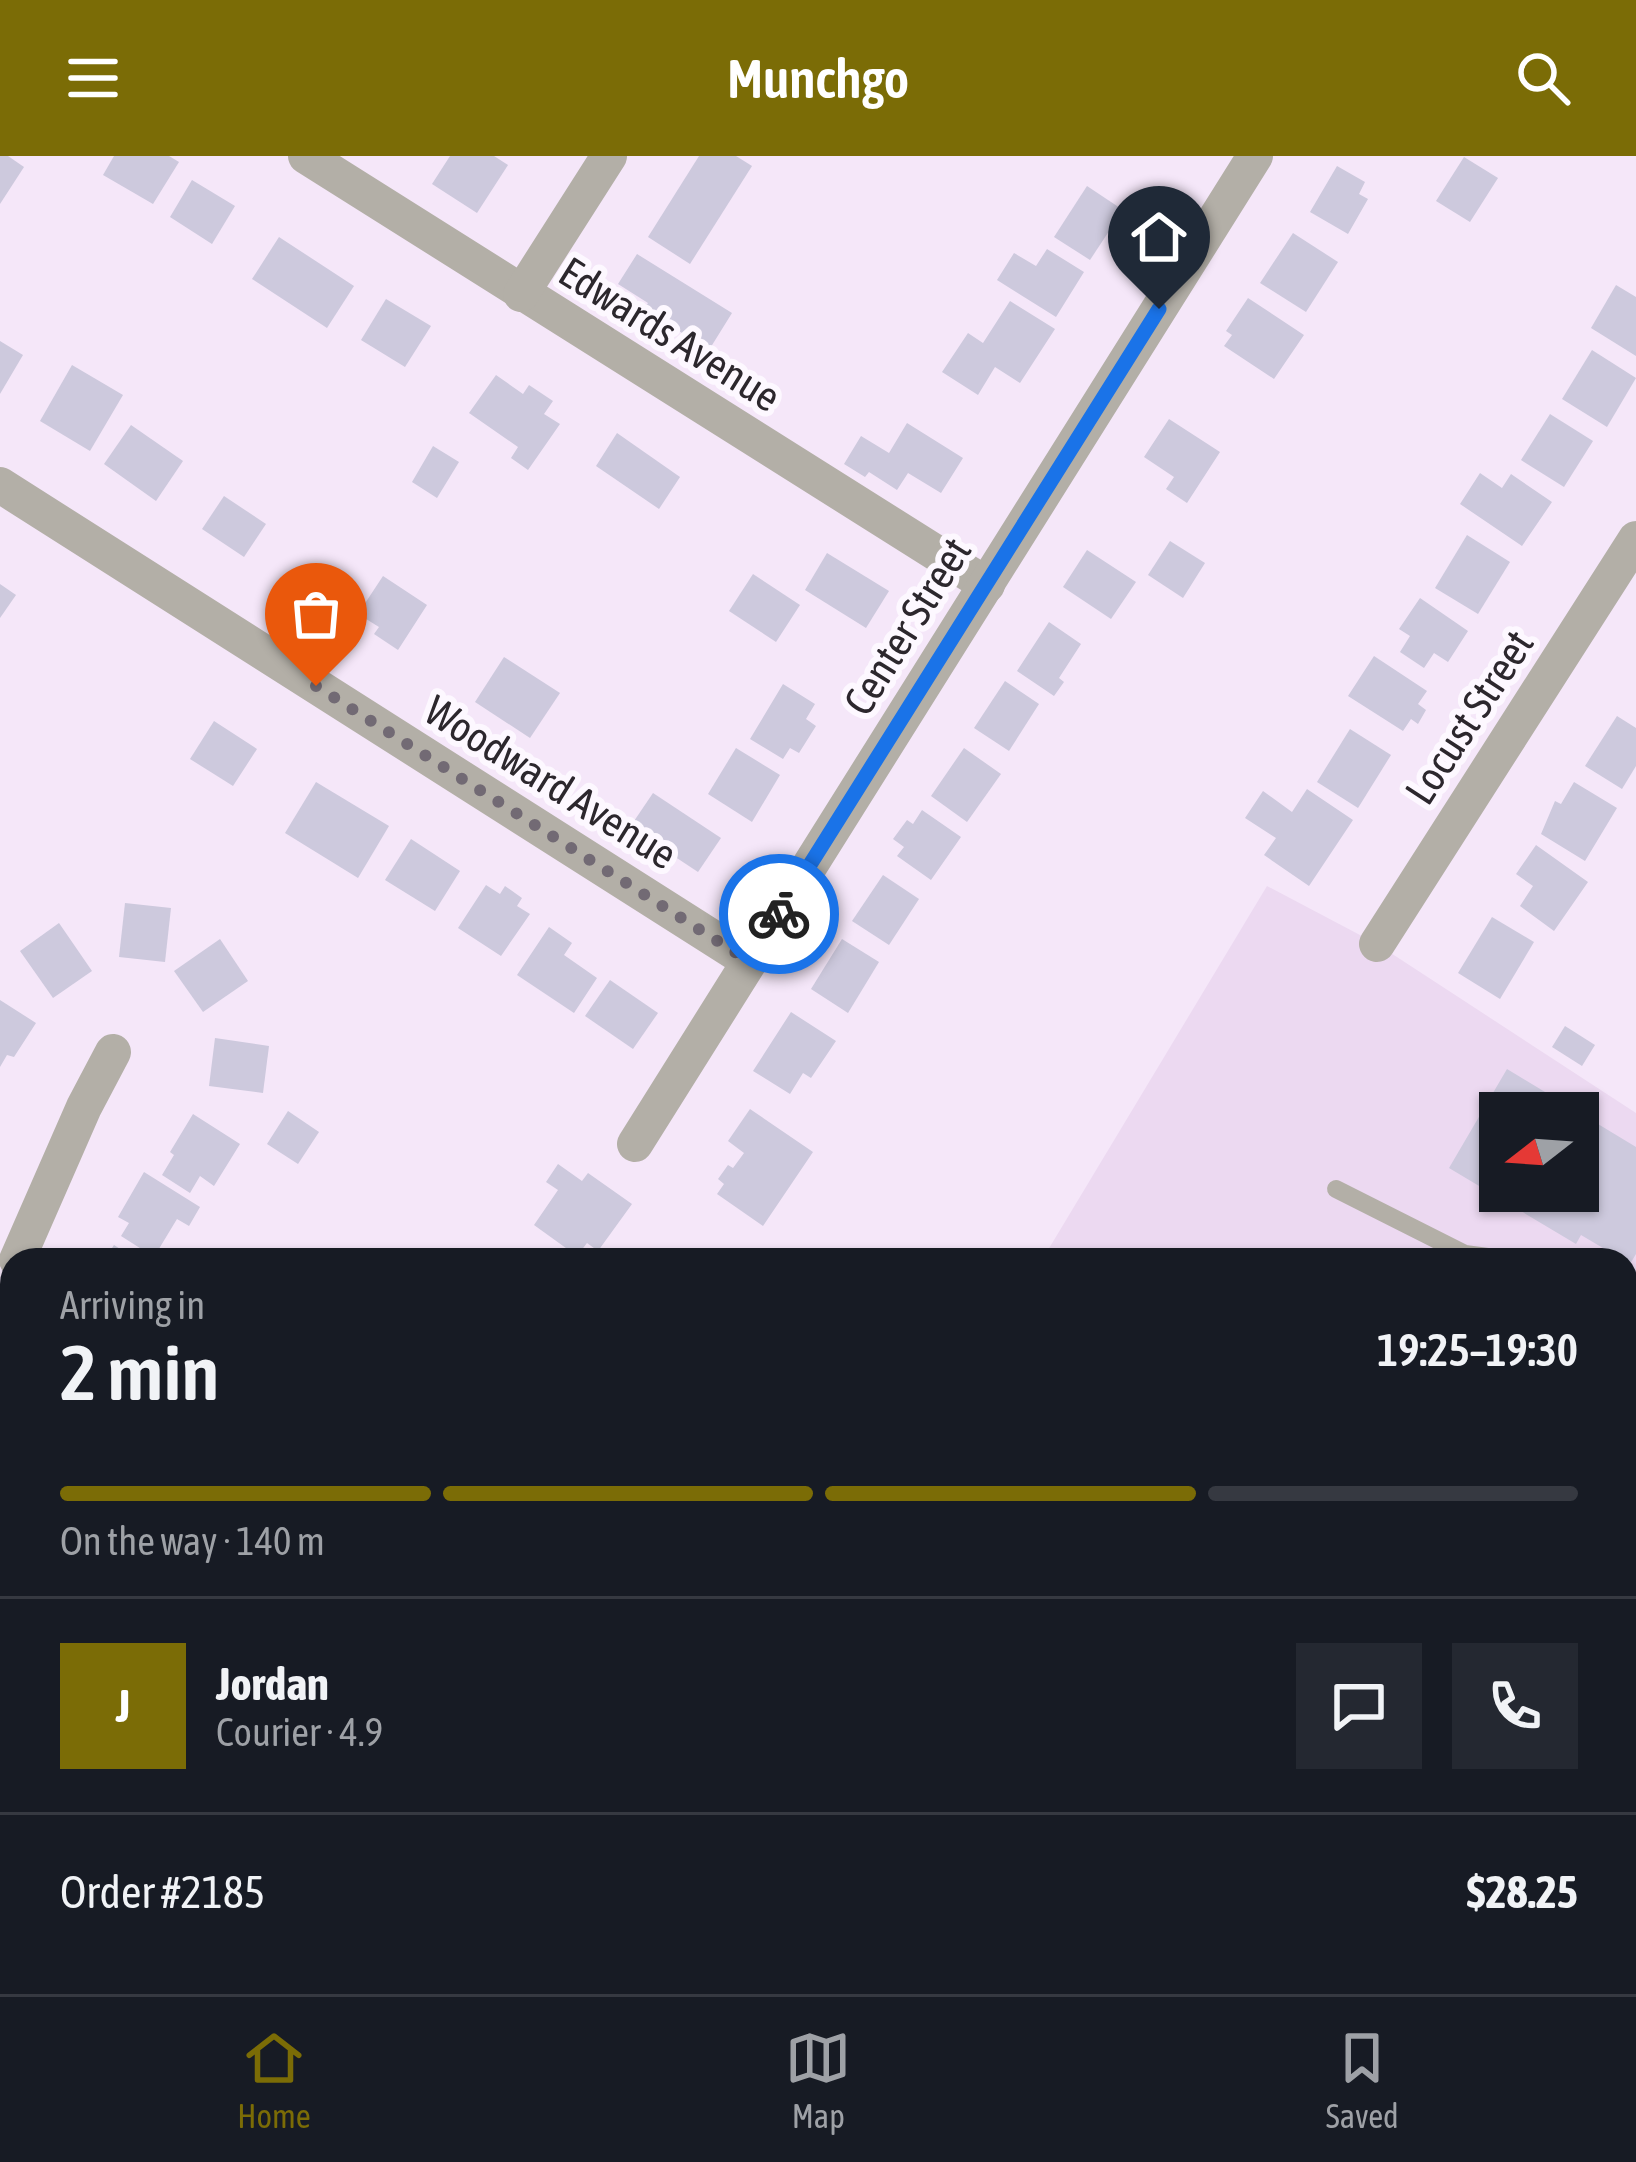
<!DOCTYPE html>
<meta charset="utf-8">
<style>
body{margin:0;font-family:"Asap Condensed",sans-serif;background:#242831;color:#f1f3f6;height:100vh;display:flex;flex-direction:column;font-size:45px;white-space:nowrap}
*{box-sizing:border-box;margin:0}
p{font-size:39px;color:#9ea1a6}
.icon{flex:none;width:66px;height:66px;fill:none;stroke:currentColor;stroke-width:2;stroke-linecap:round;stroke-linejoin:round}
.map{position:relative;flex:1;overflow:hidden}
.details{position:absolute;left:0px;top:1092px;width:1638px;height:747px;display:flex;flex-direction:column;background:#171b24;border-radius:36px 36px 0 0;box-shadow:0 3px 9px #0004}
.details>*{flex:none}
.needle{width:78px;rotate:253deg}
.tools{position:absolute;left:1479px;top:936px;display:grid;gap:24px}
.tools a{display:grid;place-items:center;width:120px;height:120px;border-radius:0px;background:#171b24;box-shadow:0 3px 9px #0004;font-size:60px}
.pin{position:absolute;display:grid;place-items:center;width:102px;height:102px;color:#fff;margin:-123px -51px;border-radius:50% 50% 50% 0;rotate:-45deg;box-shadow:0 0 12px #0007}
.pin .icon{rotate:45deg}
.courier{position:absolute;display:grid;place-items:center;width:120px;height:120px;margin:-60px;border:9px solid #1a73e8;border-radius:50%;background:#fff;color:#222;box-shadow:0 3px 15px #0007}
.overview em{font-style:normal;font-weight:600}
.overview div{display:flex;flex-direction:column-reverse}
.overview{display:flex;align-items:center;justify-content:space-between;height:204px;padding:0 60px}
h1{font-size:78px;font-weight:600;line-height:90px}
.bar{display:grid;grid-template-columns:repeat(4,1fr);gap:18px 12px;align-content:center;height:144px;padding:0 60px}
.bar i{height:15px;border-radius:9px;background:#363941}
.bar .current{background:#7b6c06}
.bar p{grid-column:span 4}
.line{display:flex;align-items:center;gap:30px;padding:0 60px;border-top:3px solid #363941}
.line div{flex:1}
.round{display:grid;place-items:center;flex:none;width:126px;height:126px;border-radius:0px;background:#242831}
header{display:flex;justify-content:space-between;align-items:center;height:156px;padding:0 60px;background:#7b6c06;color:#fff;font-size:54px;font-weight:600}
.tabs{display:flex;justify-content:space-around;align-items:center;height:168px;border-top:3px solid #363941;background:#171b24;font-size:33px;color:#9ea1a6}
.tabs a{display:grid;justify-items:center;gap:6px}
.tabs .current{color:#7b6c06}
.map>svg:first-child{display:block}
.built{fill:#ecd9f1;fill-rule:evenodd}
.building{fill:#cdc9dd;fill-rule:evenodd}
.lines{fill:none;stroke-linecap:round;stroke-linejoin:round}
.service{stroke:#b3afa7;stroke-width:18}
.minor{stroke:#b3afa7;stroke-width:36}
.done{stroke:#726a74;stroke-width:12;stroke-dasharray:0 21.6}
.route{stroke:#1a73e8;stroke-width:15}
.labels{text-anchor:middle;stroke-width:12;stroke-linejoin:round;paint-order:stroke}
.street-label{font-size:42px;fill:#2c272d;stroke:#fdf8ff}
</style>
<header><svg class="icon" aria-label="menu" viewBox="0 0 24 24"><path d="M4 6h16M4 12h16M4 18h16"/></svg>Munchgo<svg class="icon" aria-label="search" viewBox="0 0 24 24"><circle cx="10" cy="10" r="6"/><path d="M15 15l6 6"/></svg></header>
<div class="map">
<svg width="1636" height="1838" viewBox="0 0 1636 1838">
<rect width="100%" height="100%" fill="#f5e7f9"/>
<g class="built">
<path d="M1267,730L1377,788L1636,957V1838H905L928,1827H1626V1104H1042ZM1500,957H1578V1035H1500Z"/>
<path d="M0,1796L12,1804V1827H46L63,1838H0Z"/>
<path d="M566,1827H742L776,1838H559Z"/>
</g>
<g class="building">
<path d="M0,0H8L24,11L0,48Z"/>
<path d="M114,0H169L179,6L153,48L103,19Z"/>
<path d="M450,0H494L508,9L477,57L432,28Z"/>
<path d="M699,0H736L752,10L690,108L648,81Z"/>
<path d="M1464,1L1498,22L1470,66L1436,45Z"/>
<path d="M1337,10L1365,26L1359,38L1368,43L1348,78L1310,56Z"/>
<path d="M192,24L235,50L212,88L170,61Z"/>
<path d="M1087,30L1123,54L1090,104L1054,81Z"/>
<path d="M1293,77L1338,106L1306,156L1260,127Z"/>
<path d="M279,81L354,130L327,172L252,123Z"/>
<path d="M1047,93L1084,116L1056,161L997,124L1014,97L1036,110Z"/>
<path d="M637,98L732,157L709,194L644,153L648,147L618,128Z"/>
<path d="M1616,129L1636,141V200L1591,172Z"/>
<path d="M1248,142L1304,179L1274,223L1224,190L1232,179L1226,175Z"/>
<path d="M386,143L431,170L405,211L361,184Z"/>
<path d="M1010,145L1055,173L1020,227L995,211L978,239L942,216L968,177L983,187Z"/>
<path d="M0,185L23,199L0,238Z"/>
<path d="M1592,194L1636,222L1607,271L1562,243Z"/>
<path d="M72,209L123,239L90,295L40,265Z"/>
<path d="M496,219L523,238L529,229L553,245L544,258L560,268L528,314L511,302L518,291L469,257Z"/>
<path d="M1550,258L1593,285L1564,331L1521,304Z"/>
<path d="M1169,263L1220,296L1187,347L1166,333L1174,321L1144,301Z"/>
<path d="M907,267L963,302L941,337L908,317L897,334L869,316L865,321L844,308L861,280L889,297Z"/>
<path d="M131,269L183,305L156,345L104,308Z"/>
<path d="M617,277L680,321L659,353L596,310Z"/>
<path d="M433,290L459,306L437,342L412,326Z"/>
<path d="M1480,317L1502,332L1511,318L1552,346L1522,390L1460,348Z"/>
<path d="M224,340L266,368L244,401L202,373Z"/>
<path d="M1467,379L1510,406L1478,458L1435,432Z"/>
<path d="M1170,385L1205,407L1183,442L1148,419Z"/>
<path d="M1087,394L1136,426L1111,463L1063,431Z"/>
<path d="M827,397L889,435L866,472L805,434Z"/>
<path d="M753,418L800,449L776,486L729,455Z"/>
<path d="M383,420L427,449L398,494L374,478L379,471L358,458Z"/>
<path d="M0,428L16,439L0,462Z"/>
<path d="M1420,442L1468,475L1448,506L1434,497L1424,512L1400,496L1410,480L1399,473Z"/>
<path d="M1049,466L1081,488L1059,522L1064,526L1054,540L1017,515Z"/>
<path d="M1374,500L1427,535L1418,548L1426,554L1418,568L1411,563L1403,575L1348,540Z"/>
<path d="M504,501L560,537L530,582L475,546Z"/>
<path d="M1005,525L1039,548L1009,595L974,572Z"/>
<path d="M783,528L815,548L806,563L816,570L799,597L790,592L783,603L750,583Z"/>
<path d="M1617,560L1636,572V610L1622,633L1585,610Z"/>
<path d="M214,565L257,593L233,630L190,603Z"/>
<path d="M1350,573L1391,599L1358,652L1317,626Z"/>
<path d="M736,592L780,619L752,666L708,638Z"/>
<path d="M964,592L1001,618L967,666L931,640Z"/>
<path d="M316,626L389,670L358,722L285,677Z"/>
<path d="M1574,626L1617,652L1585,705L1541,678L1555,645L1561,648Z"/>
<path d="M1307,633L1353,664L1309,730L1264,699L1276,682L1245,662L1263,635L1292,656Z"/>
<path d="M653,637L721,682L698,716L630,671Z"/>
<path d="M922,654L961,681L931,724L897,700L904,691L893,683L907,664L913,668Z"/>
<path d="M411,683L460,715L435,755L385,724Z"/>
<path d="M1536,689L1588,726L1554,775L1520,750L1533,730L1516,718Z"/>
<path d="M883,719L919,743L889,789L852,765Z"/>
<path d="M486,729L500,738L505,730L522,742L517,750L530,758L501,800L458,772Z"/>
<path d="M125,747L171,752L165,806L119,801Z"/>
<path d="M1492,761L1534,786L1500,843L1458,817Z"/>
<path d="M59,767L92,815L53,842L20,795Z"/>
<path d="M549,771L572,787L564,799L597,822L574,857L517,819Z"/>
<path d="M220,783L248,825L203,856L174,815Z"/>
<path d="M842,783L879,806L848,857L811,833Z"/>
<path d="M610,824L658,857L633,893L585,860Z"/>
<path d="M0,844L36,867L14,901L7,899L0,911Z"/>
<path d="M791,856L836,885L811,922L803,917L790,938L753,915Z"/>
<path d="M1565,870L1595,889L1582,910L1552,891Z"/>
<path d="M215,882L269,890L263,937L209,930Z"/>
<path d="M1507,913L1636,991V1098L1630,1108L1581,1079L1576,1088L1449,1012ZM1500,957H1578V1035H1500Z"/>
<path d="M750,953L813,996L763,1070L717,1038L724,1028L718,1023L728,1009L733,1012L744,997L728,985Z"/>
<path d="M288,955L319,976L298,1008L267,988Z"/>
<path d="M193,958L240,988L214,1030L200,1020L190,1037L162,1019L174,999L170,996Z"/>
<path d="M558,1008L582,1025L588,1017L632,1048L598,1095L587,1087L577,1100L534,1069L558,1034L546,1026Z"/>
<path d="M144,1016L200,1051L189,1070L177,1063L154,1101L121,1080L129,1067L118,1061Z"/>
<path d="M114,1089L137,1104H104Z"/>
<path d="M0,1229L12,1237V1276L0,1294Z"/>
<path d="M1626,1613L1636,1619V1753L1626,1769Z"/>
<path d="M478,1827H534L527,1838H471Z"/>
<path d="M606,1827H612L628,1838H599Z"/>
<path d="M1171,1827H1426L1444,1838H1165Z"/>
</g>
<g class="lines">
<g class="service">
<path d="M1336,1033L1465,1098L1510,1104"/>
<path d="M1626,1549L1636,1556"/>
<path d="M1488,1827L1503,1838"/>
<path d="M1070,1838L1082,1827"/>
</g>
<g class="minor">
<path d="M306,0L987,429"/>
<path d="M521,138L609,0"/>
<path d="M0,329L749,805"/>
<path d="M1377,788L1636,383"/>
<path d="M635,988L1255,0"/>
<path d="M17,1104L84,951L113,896"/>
<path d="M1626,1199L1636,1187"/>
<path d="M0,1385L12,1393"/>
<path d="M1626,1410L1636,1415"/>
<path d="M742,1827L776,1838"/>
<path d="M905,1838L928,1827"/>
</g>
</g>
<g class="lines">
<path class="done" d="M316,530L749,805L779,758"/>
<path class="route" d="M779,758L1159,153"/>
</g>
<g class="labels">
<g class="street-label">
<text transform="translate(670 178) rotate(32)" y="15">Edwards Avenue</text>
<text transform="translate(907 470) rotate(-58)" y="15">Center Street</text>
<text transform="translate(1469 561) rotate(-57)" y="15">Locust Street</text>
<text transform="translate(551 626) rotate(32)" y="15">Woodward Avenue</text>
</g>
</g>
</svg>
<div class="tools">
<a><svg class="needle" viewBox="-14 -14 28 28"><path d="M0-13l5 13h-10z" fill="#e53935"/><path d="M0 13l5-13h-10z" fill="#9ea1a6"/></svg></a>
</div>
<div class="pin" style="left:316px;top:530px;background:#ea580c"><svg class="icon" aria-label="bag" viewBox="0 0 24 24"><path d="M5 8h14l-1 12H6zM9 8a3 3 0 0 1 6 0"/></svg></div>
<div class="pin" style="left:1159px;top:153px;background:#1f2937"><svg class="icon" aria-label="home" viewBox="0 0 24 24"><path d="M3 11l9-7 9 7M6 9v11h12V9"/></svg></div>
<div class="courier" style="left:779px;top:758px"><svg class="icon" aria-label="bike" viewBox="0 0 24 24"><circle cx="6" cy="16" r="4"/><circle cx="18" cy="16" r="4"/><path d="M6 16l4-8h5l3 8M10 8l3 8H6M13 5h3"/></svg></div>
<section class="details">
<div class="overview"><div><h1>2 min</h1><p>Arriving in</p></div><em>19:25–19:30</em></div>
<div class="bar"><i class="current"></i><i class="current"></i><i class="current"></i><i></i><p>On the way · 140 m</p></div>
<div class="line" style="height:216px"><b class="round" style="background:#7b6c06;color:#fff">J</b><div><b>Jordan</b><p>Courier · 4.9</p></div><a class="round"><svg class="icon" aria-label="chat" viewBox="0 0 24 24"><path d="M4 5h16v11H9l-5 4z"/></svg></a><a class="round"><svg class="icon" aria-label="phone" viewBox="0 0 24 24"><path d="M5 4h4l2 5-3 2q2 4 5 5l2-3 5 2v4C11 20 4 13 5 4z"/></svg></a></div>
<div class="line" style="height:156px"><div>Order #2185</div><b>$28.25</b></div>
</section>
</div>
<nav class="tabs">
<a class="current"><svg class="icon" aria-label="home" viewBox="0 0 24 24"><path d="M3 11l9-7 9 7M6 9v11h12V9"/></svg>Home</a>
<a><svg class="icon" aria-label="map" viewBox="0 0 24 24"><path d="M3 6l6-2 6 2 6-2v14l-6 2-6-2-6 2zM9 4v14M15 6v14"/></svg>Map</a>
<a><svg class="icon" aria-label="saved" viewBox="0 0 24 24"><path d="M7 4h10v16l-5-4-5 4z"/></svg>Saved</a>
</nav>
